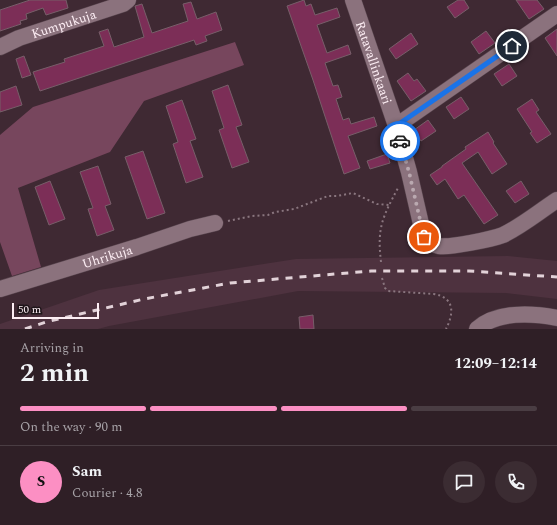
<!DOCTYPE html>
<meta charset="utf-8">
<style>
body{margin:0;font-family:Spectral,serif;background:#3b2c32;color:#f1f3f6;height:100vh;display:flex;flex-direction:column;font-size:15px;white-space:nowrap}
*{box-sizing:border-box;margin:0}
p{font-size:13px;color:#a7a2a7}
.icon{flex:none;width:22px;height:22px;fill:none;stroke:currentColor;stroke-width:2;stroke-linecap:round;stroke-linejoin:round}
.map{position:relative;height:329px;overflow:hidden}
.drawer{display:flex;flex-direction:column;background:#2f1f26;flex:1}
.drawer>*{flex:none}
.scale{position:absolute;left:12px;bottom:10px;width:87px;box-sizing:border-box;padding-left:4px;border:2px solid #fdeef4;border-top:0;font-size:11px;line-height:14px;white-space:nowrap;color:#fdeef4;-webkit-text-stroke:3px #1f151a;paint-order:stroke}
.pin{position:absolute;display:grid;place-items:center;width:34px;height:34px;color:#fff;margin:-17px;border:2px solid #fff;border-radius:50%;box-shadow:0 1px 4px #0007}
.courier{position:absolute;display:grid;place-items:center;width:40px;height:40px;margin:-20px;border:3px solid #1a73e8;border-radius:50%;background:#fff;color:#222;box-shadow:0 1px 5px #0007}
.overview em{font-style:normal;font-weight:700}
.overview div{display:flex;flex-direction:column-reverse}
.overview{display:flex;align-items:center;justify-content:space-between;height:68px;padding:0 20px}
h1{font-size:26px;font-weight:700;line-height:30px}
.bar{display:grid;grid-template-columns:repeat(4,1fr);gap:6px 4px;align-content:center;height:48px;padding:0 20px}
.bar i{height:5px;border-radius:3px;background:#4a3d43}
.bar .selected{background:#fc8fc3}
.bar p{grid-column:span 4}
.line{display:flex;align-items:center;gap:10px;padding:0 20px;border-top:1px solid #4a3d43}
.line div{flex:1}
.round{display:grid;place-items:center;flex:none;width:42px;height:42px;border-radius:21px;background:#3b2c32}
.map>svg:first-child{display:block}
.built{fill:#4e323f}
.green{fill:#77465d}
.building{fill:#7c2e57;stroke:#775e69}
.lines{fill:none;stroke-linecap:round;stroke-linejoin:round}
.minor-casing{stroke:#59464f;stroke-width:17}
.path{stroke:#8a767f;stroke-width:2;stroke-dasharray:2 3;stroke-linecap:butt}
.minor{stroke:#8b727d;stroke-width:16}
.rail{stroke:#e2d2d8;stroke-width:3;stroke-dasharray:7 7;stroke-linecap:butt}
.done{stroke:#baa9b0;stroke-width:4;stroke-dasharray:0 7.2}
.route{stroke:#1a73e8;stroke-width:5}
.labels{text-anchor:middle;stroke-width:3.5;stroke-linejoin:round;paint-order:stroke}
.street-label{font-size:13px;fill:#fdeef4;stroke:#1f151a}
</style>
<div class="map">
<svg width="557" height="329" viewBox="0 0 557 329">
<rect width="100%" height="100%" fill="#3f2933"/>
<path class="built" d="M508,256L557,261V299L506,293L298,291L109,326L98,329H0V324L99,290L296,259Z"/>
<path class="green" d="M235,42L244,65L144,101L110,152L18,188L41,267L12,276L0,242V135L33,107Z"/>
<g class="building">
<path d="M30,0H66L68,8L46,15L43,8L26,14L27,19L20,21L21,24L0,31V10Z"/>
<path d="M304,0L306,6L311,4L315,15L337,8L340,17L317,25L327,53L348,45L351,54L325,63L333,86L338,85L342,97L336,99L343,120L349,118L351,124L374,117L377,126L348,136L360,168L344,174L313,80L287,6Z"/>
<path d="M458,0H464L469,8L455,18L447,7Z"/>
<path d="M516,0H537L544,9L529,19Z"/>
<path d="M191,2L197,19L216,12L222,30L205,36L207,41L196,45L194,40L40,91L33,72L65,62L64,59L104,46L99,32L108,29L114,47L144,37L135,6L142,4L152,33L188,21L183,4Z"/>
<path d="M557,29V56L545,38Z"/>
<path d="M486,31L495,43L479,54L471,42Z"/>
<path d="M411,33L418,44L396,59L389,49Z"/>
<path d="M24,56L31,75L22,78L16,59Z"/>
<path d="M509,64L517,76L502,86L494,74Z"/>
<path d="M408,73L414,81L417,79L426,91L411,101L397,81Z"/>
<path d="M228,85L242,125L236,127L249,162L232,168L219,130L224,128L212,91Z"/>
<path d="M16,86L22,105L0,112V92Z"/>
<path d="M461,97L469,109L454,119L446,107Z"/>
<path d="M532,99L539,110L536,112L551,134L537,143L530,133L532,132L517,109Z"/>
<path d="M182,100L196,139L190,141L203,177L186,183L173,144L178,142L166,106Z"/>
<path d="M428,120L436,131L421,141L414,130Z"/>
<path d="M488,132L494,142L493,143L507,164L492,174L478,152L462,163L498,215L484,224L464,195L458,199L445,179L437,185L430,175L442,167V166L466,149L465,147Z"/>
<path d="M143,151L165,213L147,219L125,157Z"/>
<path d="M387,154L390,163L370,169L367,161Z"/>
<path d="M98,166L111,204L105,206L114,230L97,236L88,209L93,208L80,172Z"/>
<path d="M50,181L65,219L49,225L35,187Z"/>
<path d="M521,181L529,194L515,203L506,191Z"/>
<path d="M313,315L314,329H300L299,317Z"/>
</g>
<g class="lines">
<defs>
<g id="minor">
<path id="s1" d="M353,0L396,126L409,172L424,237C428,242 433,245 439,246C450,248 492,239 503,235C522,226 540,211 557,200"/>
<path id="s2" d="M0,47L19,38L123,4L128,0"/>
<path d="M396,126L557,14"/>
<path id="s3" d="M0,289L137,247L190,229L215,223"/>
<path d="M477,329C497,311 532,313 557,318"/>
</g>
</defs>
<use href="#minor" class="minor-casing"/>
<g class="path">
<path d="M228,221L252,216L268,215L275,212L294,209L328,196H337L353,193L377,204L389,205"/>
<path d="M381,262C377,228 382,218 398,188"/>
<path d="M382,278L385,288L388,291L434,294C455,298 454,313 446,329"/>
</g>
<use href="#minor" class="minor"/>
<path class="rail" d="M25,329L46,322L144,299L230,283L371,271H469L557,277"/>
</g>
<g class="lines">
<path class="done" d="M400,141L409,172L424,237"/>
<path class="route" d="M400,141L396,126L512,46"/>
</g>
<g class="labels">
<g class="street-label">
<text dy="5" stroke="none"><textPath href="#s2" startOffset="68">Kumpukuja</textPath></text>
<text dy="5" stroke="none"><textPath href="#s1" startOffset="66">Ratavallinkaari</textPath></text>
<text dy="5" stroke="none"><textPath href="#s3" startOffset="112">Uhrikuja</textPath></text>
</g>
</g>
</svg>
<div class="scale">50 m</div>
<div class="pin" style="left:424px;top:237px;background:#ea580c"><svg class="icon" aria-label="bag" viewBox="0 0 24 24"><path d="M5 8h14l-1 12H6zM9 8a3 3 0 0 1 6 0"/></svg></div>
<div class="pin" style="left:512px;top:46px;background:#1f2937"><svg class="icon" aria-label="home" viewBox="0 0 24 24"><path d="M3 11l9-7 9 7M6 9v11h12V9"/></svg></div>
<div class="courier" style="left:400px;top:141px"><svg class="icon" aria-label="car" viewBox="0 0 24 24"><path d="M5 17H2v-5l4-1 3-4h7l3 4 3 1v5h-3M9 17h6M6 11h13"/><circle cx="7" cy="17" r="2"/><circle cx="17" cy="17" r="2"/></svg></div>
</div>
<section class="drawer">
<div class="overview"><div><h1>2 min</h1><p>Arriving in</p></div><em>12:09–12:14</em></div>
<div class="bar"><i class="selected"></i><i class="selected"></i><i class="selected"></i><i></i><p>On the way · 90 m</p></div>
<div class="line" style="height:72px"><b class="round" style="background:#fc8fc3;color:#111">S</b><div><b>Sam</b><p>Courier · 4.8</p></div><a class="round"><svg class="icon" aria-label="chat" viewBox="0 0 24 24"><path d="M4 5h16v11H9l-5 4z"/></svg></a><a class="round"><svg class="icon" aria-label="phone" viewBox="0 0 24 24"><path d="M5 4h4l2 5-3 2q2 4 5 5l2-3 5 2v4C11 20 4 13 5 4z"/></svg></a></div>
</section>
